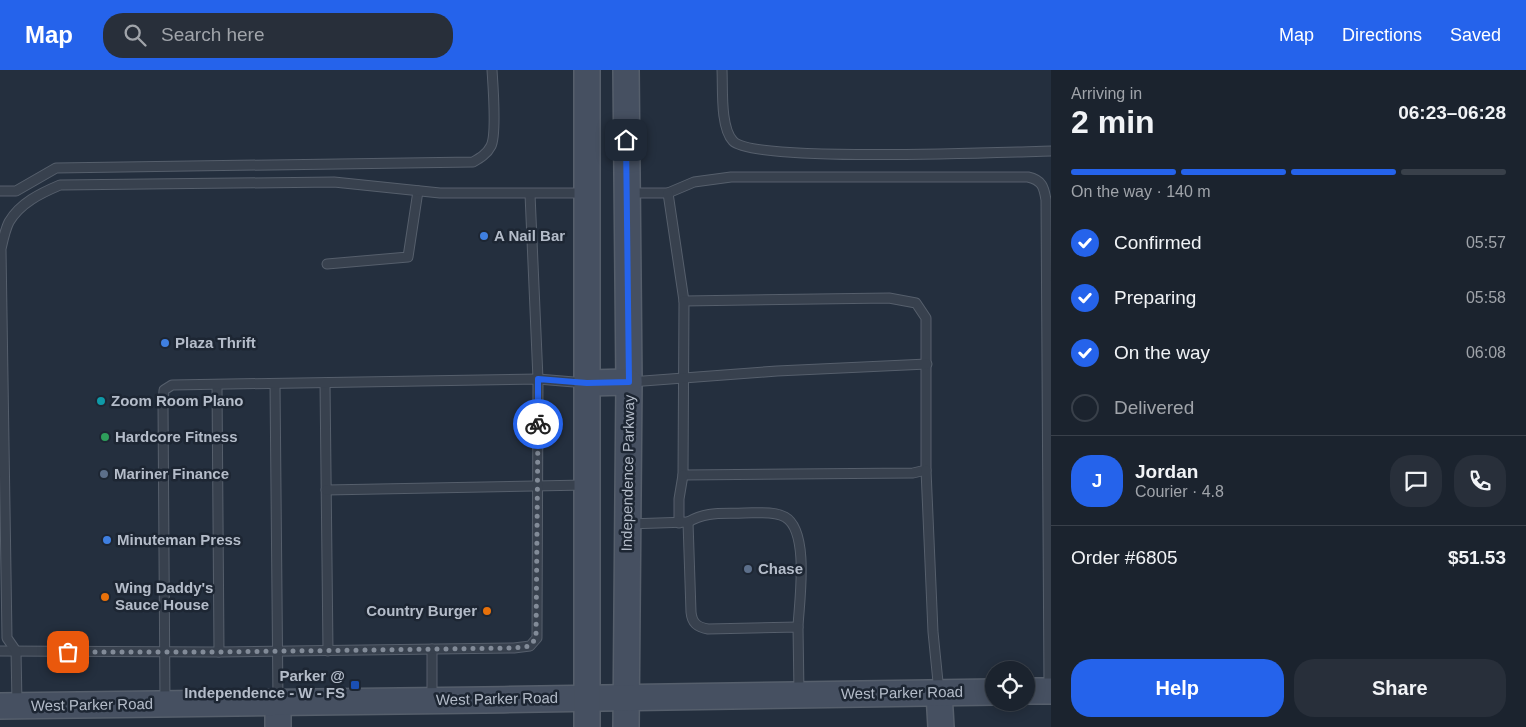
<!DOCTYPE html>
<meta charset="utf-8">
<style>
body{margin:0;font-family:Helvetica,sans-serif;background:#282f3a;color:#f1f3f6;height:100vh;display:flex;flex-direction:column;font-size:19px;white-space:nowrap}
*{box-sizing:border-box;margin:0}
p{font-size:16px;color:#a0a4aa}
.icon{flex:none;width:28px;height:28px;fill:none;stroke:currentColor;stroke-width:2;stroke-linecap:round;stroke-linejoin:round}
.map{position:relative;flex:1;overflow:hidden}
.sheet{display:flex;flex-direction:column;background:#1b232e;width:475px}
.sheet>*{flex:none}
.fabs{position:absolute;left:985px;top:591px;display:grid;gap:10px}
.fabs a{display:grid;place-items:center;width:50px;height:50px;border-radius:50%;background:#1b232e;box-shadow:0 2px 12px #0003,0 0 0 1px #39404a;font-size:25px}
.pin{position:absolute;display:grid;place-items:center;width:42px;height:42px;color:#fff;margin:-21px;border-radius:10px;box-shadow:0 2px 8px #0006}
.courier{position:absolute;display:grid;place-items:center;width:50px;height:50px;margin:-25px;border:4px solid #2563eb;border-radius:50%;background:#fff;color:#222;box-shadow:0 1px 6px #0007}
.headline em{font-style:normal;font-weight:700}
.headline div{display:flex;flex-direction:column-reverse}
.headline{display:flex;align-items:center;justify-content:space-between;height:85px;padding:0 20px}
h1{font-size:32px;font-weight:700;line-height:38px}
.bar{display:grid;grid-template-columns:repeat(4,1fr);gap:8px 5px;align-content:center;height:60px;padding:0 20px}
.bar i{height:6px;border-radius:4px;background:#39404a}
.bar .active{background:#2563eb}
.bar p{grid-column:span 4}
.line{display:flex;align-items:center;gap:12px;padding:0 20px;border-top:1px solid #39404a}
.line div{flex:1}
.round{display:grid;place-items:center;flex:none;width:52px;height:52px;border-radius:20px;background:#282f3a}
ol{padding:0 20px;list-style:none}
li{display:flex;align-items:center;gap:15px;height:55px}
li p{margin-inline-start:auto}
li .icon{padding:5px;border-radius:50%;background:#2563eb;color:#fff;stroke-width:4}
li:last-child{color:#a0a4aa}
li i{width:28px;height:28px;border:2px solid #39404a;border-radius:50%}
.primary-button{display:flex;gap:10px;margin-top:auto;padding:10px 20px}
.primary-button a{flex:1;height:58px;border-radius:20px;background:#2563eb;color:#fff;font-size:20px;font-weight:700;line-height:58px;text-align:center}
.primary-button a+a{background:#282f3a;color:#f1f3f6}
header{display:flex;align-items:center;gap:30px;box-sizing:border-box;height:70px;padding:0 25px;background:#2563eb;color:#fff}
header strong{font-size:24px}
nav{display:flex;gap:28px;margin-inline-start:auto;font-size:18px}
.search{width:350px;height:45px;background:#282f3a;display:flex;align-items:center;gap:12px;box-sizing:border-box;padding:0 18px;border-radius:20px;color:#a0a4aa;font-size:19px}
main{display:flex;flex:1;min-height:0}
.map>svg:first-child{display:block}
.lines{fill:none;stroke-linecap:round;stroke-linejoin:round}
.lane-casing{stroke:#565f6c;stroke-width:11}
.secondary-casing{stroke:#565f6c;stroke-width:28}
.lane{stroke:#38414e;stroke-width:9}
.secondary{stroke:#465061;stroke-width:25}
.done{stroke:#828b98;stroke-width:5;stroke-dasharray:0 9}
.route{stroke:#2563eb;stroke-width:6}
.shop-dot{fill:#3f7fe0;stroke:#1d2633;stroke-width:2}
.culture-dot{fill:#0f9aa8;stroke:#1d2633;stroke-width:2}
.leisure-dot{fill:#2e9e5b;stroke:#1d2633;stroke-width:2}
.service-dot{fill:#5c6f8a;stroke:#1d2633;stroke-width:2}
.food-dot{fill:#e8710a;stroke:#1d2633;stroke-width:2}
.transit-dot{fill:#1a4fb4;stroke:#1d2633;stroke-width:2}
.labels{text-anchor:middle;stroke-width:5;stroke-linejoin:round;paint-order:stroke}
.poi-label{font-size:15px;font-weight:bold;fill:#b4bcc9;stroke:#1d2633;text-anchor:start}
.street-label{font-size:15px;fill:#b4bcc9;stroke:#1d2633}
</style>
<header>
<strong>Map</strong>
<div class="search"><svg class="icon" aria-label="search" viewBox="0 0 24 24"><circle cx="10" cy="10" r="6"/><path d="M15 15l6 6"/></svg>Search here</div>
<nav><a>Map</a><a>Directions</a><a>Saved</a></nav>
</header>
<main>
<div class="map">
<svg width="1051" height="657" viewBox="0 0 1051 657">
<rect width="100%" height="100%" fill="#242f3e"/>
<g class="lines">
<defs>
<g id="lane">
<path d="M722,0C723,18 720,57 733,71C753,93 1007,82 1051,81"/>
<path d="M0,121H16L56,98L473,92C480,88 487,84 491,76C497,64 493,16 492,0"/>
<path d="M630,123H668L694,112L731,107H1028C1042,110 1044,117 1046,130L1049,618"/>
<path d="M668,123L684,231"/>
<path d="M327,194L408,187L418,121"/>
<path d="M889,228L916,233L926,248V400L913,403L683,405L684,231Z"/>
<path d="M630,312L777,301L927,294"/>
<path d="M325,313L328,581"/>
<path d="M275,314L278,632"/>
<path d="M217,315L219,582"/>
<path d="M926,400L933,562L939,622"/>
<path d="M326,420L586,415"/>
<path d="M688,452C707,441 722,444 744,443C757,443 774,441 785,447C810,461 799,533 798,557"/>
<path d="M679,453V429L683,405"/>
<path d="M628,454L688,452L691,542C692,553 697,557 708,559L798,557L799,623"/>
<path d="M432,579V630"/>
<path d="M0,581L219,582L514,578L530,576L537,568L538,309L530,124"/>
<path d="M17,633L16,581L7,568L1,179C3,170 5,160 9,152C20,133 41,123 60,115L334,112L440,123H584"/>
<path d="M165,633L163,335L164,320L172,315L538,309L586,313"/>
</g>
<g id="secondary">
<path d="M626,0L629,312L626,657"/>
<path d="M587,313L629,312"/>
<path d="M1026,621H1051"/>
<path d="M939,623L941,657"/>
<path d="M278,633V657"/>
<path d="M0,636C331,633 663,627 994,622"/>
<path d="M587,657V0"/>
</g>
</defs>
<use href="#lane" class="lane-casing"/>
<use href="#secondary" class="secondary-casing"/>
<use href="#lane" class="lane"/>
<use href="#secondary" class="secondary"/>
</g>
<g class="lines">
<path class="done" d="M68,582H219L514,578L530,576L536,568L538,354"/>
<path class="route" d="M538,354V309L587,313L629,312L626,70"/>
</g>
<g class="shop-dot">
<circle cx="484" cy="166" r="5"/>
<circle cx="165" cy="273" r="5"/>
<circle cx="107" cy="470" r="5"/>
</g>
<circle class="culture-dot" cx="101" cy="331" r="5"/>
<circle class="leisure-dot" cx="105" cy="367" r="5"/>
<g class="service-dot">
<circle cx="104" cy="404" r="5"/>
<circle cx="748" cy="499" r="5"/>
</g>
<g class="food-dot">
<circle cx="105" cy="527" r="5"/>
<circle cx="487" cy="541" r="5"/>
</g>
<rect class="transit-dot" x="350" y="610" width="10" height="10" rx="2.5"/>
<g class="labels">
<g class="poi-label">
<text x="494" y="171">A Nail Bar</text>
<text x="175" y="278">Plaza Thrift</text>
<text x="111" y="336">Zoom Room Plano</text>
<text x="115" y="372">Hardcore Fitness</text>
<text x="114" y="409">Mariner Finance</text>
<text x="117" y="475">Minuteman Press</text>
<text x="758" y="504">Chase</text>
<text x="115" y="523">Wing Daddy's<tspan x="115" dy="17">Sauce House</tspan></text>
<text x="477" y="546" text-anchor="end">Country Burger</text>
<text x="345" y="611" text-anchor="end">Parker @<tspan x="345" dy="17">Independence - W - FS</tspan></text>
</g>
<g class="street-label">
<text transform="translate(628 403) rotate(-89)" y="5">Independence Parkway</text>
<text transform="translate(902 623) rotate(-1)" y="5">West Parker Road</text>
<text transform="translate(497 629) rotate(-1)" y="5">West Parker Road</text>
<text transform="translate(92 635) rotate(-1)" y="5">West Parker Road</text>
</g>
</g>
</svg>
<div class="fabs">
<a><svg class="icon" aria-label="locate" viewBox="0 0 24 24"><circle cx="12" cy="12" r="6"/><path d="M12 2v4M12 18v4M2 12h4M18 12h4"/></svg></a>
</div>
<div class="pin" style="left:68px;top:582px;background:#ea580c"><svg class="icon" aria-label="bag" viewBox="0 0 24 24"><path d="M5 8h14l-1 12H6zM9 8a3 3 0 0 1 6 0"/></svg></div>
<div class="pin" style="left:626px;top:70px;background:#1f2937"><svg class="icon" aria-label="home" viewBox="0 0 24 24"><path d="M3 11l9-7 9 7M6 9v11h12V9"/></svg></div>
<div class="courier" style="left:538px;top:354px"><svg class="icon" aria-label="bike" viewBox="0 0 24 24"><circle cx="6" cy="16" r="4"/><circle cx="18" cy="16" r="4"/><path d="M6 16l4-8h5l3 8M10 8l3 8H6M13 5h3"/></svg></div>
</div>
<section class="sheet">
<div class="headline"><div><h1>2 min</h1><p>Arriving in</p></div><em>06:23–06:28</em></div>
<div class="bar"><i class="active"></i><i class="active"></i><i class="active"></i><i></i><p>On the way · 140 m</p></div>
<ol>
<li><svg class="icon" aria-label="check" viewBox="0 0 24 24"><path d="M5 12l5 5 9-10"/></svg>Confirmed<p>05:57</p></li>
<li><svg class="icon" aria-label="check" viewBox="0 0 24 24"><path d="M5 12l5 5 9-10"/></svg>Preparing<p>05:58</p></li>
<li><svg class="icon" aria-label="check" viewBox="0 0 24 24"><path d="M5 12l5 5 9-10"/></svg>On the way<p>06:08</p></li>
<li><i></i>Delivered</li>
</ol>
<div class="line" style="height:90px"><b class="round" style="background:#2563eb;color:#fff">J</b><div><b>Jordan</b><p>Courier · 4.8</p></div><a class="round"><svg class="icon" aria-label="chat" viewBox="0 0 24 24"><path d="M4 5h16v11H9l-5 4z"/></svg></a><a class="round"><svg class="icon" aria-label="phone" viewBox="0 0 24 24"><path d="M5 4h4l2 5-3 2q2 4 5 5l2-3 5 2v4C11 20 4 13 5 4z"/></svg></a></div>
<div class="line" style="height:65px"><div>Order #6805</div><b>$51.53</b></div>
<div class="primary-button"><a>Help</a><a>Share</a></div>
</section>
</main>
